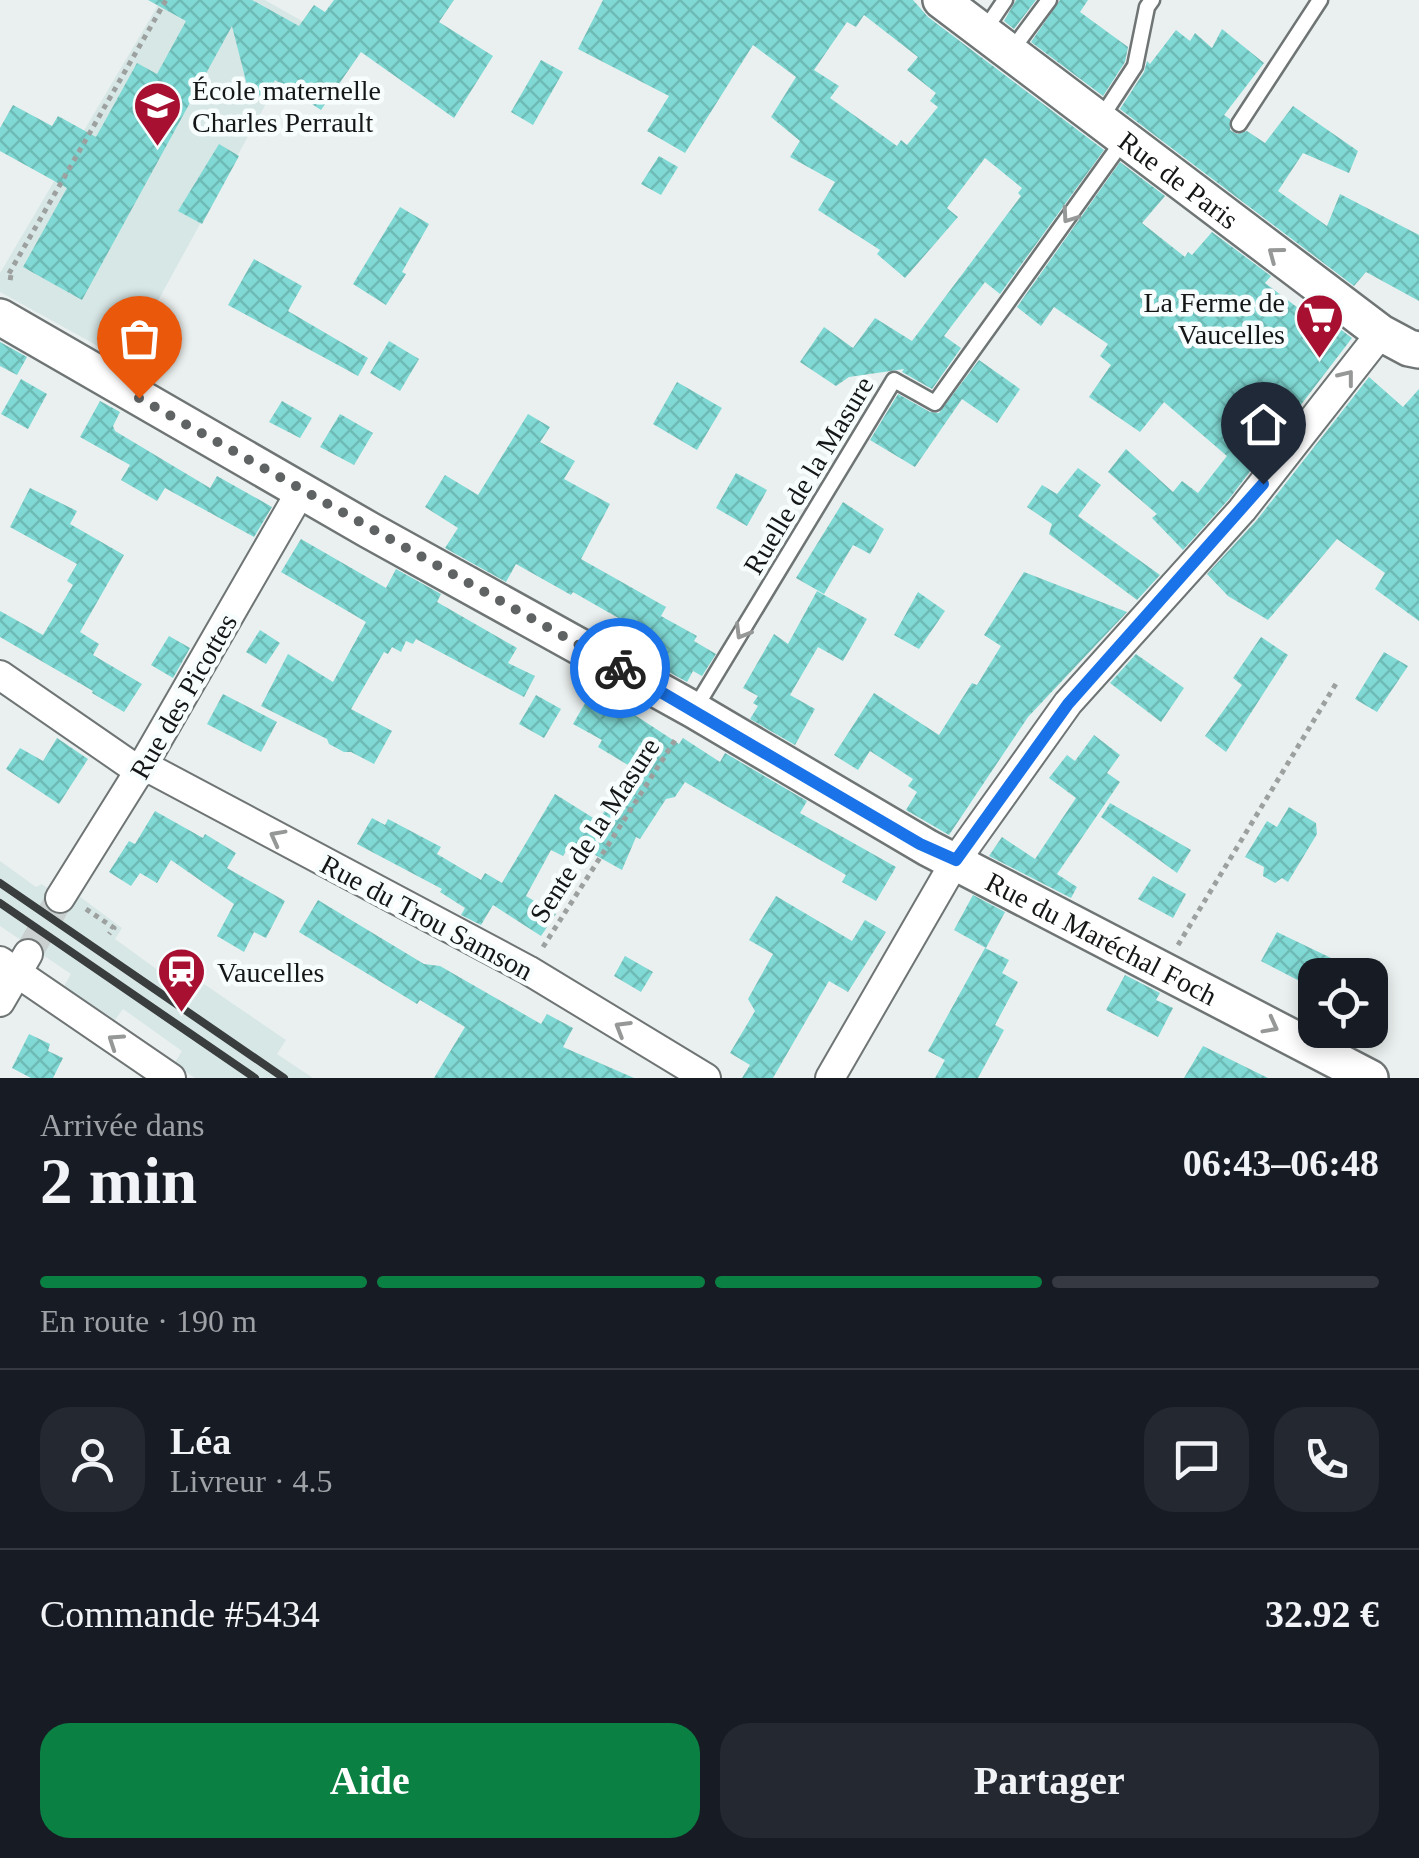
<!DOCTYPE html>
<html lang="fr">
<meta charset="utf-8">
<style>
body{margin:0;font-family:"Times New Roman",serif;background:#242831;color:#f1f3f6;height:100vh;display:flex;flex-direction:column;font-size:38px;white-space:nowrap}
*{box-sizing:border-box;margin:0}
p{font-size:32px;color:#9ea1a6}
.icon{flex:none;width:55px;height:55px;fill:none;stroke:currentColor;stroke-width:2;stroke-linecap:round;stroke-linejoin:round}
.map{position:relative;height:1078px;overflow:hidden}
.panel{display:flex;flex-direction:column;background:#171b24;flex:1}
.panel>*{flex:none}
.fabs{position:absolute;left:1298px;top:958px;display:grid;gap:20px}
.fabs a{display:grid;place-items:center;width:90px;height:90px;border-radius:20px;background:#171b24;box-shadow:0 5px 15px #0003;font-size:50px}
.pin{position:absolute;display:grid;place-items:center;width:85px;height:85px;color:#fff;margin:-102px -42px;border-radius:50% 50% 50% 0;rotate:-45deg;box-shadow:0 0 10px #0007}
.pin .icon{rotate:45deg}
.courier{position:absolute;display:grid;place-items:center;width:100px;height:100px;margin:-50px;border:8px solid #1a73e8;border-radius:50%;background:#fff;color:#222;box-shadow:0 2px 12px #0007}
.overview em{font-style:normal;font-weight:700}
.overview div{display:flex;flex-direction:column-reverse}
.overview{display:flex;align-items:center;justify-content:space-between;height:170px;padding:0 40px}
h1{font-size:65px;font-weight:700;line-height:75px}
.bar{display:grid;grid-template-columns:repeat(4,1fr);gap:15px 10px;align-content:center;height:120px;padding:0 40px}
.bar i{height:12px;border-radius:8px;background:#363941}
.bar .active{background:#0b8043}
.bar p{grid-column:span 4}
.line{display:flex;align-items:center;gap:25px;padding:0 40px;border-top:2px solid #363941}
.line div{flex:1}
.round{display:grid;place-items:center;flex:none;width:105px;height:105px;border-radius:30px;background:#242831}
.primary-button{display:flex;gap:20px;margin-top:auto;padding:20px 40px}
.primary-button a{flex:1;height:115px;border-radius:30px;background:#0b8043;color:#fff;font-size:40px;font-weight:700;line-height:115px;text-align:center}
.primary-button a+a{background:#242831;color:#f1f3f6}
.map>svg:first-child{display:block}
.built{fill:#d7e7e6}
.building{fill:url(#building-cross-hatch);fill-rule:evenodd}
.lines{fill:none;stroke-linecap:round;stroke-linejoin:round}
.minor-tunnel{stroke:#cacfcf;stroke-width:28;stroke-dasharray:28 14;stroke-linecap:butt}
.service-casing{stroke:#6f7474;stroke-width:19}
.minor-casing{stroke:#6f7474;stroke-width:32}
.tertiary-casing{stroke:#6f7474;stroke-width:40}
.path{stroke:#9ca1a0;stroke-width:5;stroke-dasharray:5 5;stroke-linecap:butt}
.service{stroke:#fff;stroke-width:14}
.minor{stroke:#fff;stroke-width:28}
.tertiary{stroke:#fff;stroke-width:35}
.rail{stroke:#3a3d3d;stroke-width:8}
.oneway{stroke:#969797}
.done{stroke:#606363;stroke-width:10;stroke-dasharray:0 18}
.route{stroke:#1a73e8;stroke-width:12}
.labels{text-anchor:middle;stroke-width:9;stroke-linejoin:round;paint-order:stroke}
.poi-label{font-size:28px;fill:#151717;stroke:#f7fdfd;text-anchor:start}
.street-label{font-size:28px;fill:#151717;stroke:#f7fdfd}
</style>
<div class="map">
<svg width="1419" height="1078" viewBox="0 0 1419 1078">
<defs>
<pattern id="building-cross-hatch" width="8" height="8" patternUnits="userSpaceOnUse" patternTransform="scale(2.5)"><rect width="8" height="8" fill="#80d9d4"/><path d="M0 0l8 8M0 8l8-8" fill="none" stroke="#6ebab5"/></pattern>
</defs>
<rect width="100%" height="100%" fill="#eaf0ef"/>
<g class="built">
<path d="M161,0H265L309,25L125,361L0,292V273Z"/>
<path d="M0,861L36,887L42,884L72,907L79,896L122,928L115,939L195,997L204,984L286,1040L277,1054L313,1078H195L174,1064L182,1051L123,1009L115,1020L64,986L71,974L0,926Z"/>
</g>
<g class="building">
<path d="M148,0H252L299,26L314,5L325,12L334,0H454L439,22L493,56L454,118L361,52L321,110L275,80L265,98L248,89L232,26L82,300L23,267L67,188L0,151V128L13,105L52,126L58,116L96,137L137,63L157,74L186,21Z"/>
<path d="M603,0H913L928,17L1104,150L1000,294L985,282L944,336L961,348L932,389L902,372L904,369L849,377L836,386L800,362L824,327L853,348L875,318L912,341L1021,196L1018,193L1022,188L985,158L947,208L958,217L905,278L877,254L880,250L818,210L835,182L790,157L800,141L771,117L796,77L753,45L685,153L647,131L669,96L578,49ZM864,15L918,57L907,70L936,93L930,101L938,107L907,145L901,140L897,146L830,98L839,86L814,70L847,22L856,27Z"/>
<path d="M1016,0H1036L1014,29L1004,21Z"/>
<path d="M1060,0H1088L1080,12L1128,47L1125,62L1103,96L1031,42Z"/>
<path d="M1222,29L1264,63L1224,115L1230,119V130L1237,134L1247,131L1265,143L1293,106L1358,151L1349,173L1303,153L1278,191L1327,226L1340,194L1419,235V301L1366,272L1354,286L1120,109L1144,72L1147,61L1150,64L1176,30L1190,41L1195,33L1212,48Z"/>
<path d="M541,60L563,72L533,125L511,112Z"/>
<path d="M219,144L239,156L202,224L178,211Z"/>
<path d="M659,156L678,167L661,195L641,184Z"/>
<path d="M1120,162L1165,196L1142,223L1185,257L1188,252L1192,255L1212,232L1271,276L1265,283L1310,317L1315,310L1352,338L1229,499L1183,550L1152,518L1157,514L1108,472L1126,449L1173,492L1182,481L1198,493L1227,456L1164,402L1140,432L1089,397L1111,365L1100,356L1108,344L1054,307L1041,326L1017,307Z"/>
<path d="M400,207L429,224L402,272L406,274L386,305L353,284Z"/>
<path d="M254,259L302,286L288,311L368,358L358,376L228,305Z"/>
<path d="M389,341L419,359L400,391L370,373Z"/>
<path d="M0,342L27,357L17,375L0,366Z"/>
<path d="M979,360L1020,389L997,423L962,399L915,467L870,440L898,394L930,412L939,413Z"/>
<path d="M1369,377L1403,407L1419,389V621L1375,589L1385,573L1337,539L1268,620L1228,596L1207,574L1256,521Z"/>
<path d="M21,379L47,394L28,429L1,414Z"/>
<path d="M677,382L722,408L697,450L653,424Z"/>
<path d="M100,401L120,412L113,426L115,431L210,488L217,476L272,507L254,537L165,488L157,501L121,480L130,465L80,437Z"/>
<path d="M282,401L312,418L300,438L269,422Z"/>
<path d="M340,414L373,433L354,465L320,447Z"/>
<path d="M528,414L550,427L540,442L575,461L564,479L610,504L581,559L666,607L661,616L697,636L694,641L716,654L702,676L693,671L687,682L622,646L634,627L573,592L571,595L516,564L506,582L445,548L458,528L425,507L445,475L478,495Z"/>
<path d="M1078,468L1101,485L1078,516L1160,575L1137,600L1049,534L1052,524L1027,507L1042,485L1057,494Z"/>
<path d="M736,473L767,490L747,526L716,508Z"/>
<path d="M30,488L77,511L70,524L124,555L80,632L99,644L93,655L142,684L124,712L92,693L93,691L0,637V611L43,635L73,585L67,581L77,564L10,527Z"/>
<path d="M843,502L884,529L870,554L853,545L824,594L796,578Z"/>
<path d="M301,539L386,588L396,569L441,594L437,602L517,648L508,663L535,676L524,697L416,639L413,644L406,641L401,652L392,647L388,654L384,652L351,709L392,731L374,764L351,752H344L329,744L327,739L261,706L288,654L333,682L366,622L281,572Z"/>
<path d="M1024,572L1127,612L1028,717L949,835L906,810L917,792L908,786L913,779L870,751L858,770L834,755L874,693L939,735L972,683L977,685L1001,646L984,635Z"/>
<path d="M817,591L867,619L843,661L818,647L790,695L815,709L795,745L750,719L758,706L753,703L758,696L743,688L774,634L788,644Z"/>
<path d="M918,592L945,611L919,649L894,635Z"/>
<path d="M260,630L280,643L266,664L246,652Z"/>
<path d="M169,636L190,648L173,678L151,665Z"/>
<path d="M1261,637L1288,655L1226,752L1205,736L1242,685L1233,678Z"/>
<path d="M1384,652L1408,666L1377,712L1355,699Z"/>
<path d="M1136,654L1184,688L1161,722L1110,683Z"/>
<path d="M591,693L606,702L609,698L679,744L683,738L720,762L725,753L807,801L800,813L896,867L876,901L842,882L846,875L685,782L675,797L666,799L640,839L636,837L622,870L572,842L563,856L551,850L526,896L556,914L541,936L493,905L481,925L461,915L465,908L440,892L442,889L357,844L372,818L385,825L388,819L441,847L437,854L481,880L485,873L502,883L555,794L598,821L633,768L598,747L602,740L573,724Z"/>
<path d="M223,694L277,722L261,752L207,724Z"/>
<path d="M536,695L561,709L544,738L519,724Z"/>
<path d="M1094,735L1120,755L1107,773L1120,782L1057,874L1077,887L1071,898L989,856L1002,837L1035,859L1076,798L1049,778L1067,755L1075,761Z"/>
<path d="M57,738L88,759L59,804L6,769L20,748L43,761Z"/>
<path d="M1110,803L1191,850L1177,873L1101,817Z"/>
<path d="M1289,807L1316,823L1317,834L1288,882L1282,878L1275,883L1263,876L1264,867L1245,857L1267,821L1277,827Z"/>
<path d="M155,811L203,838L205,834L236,853L227,868L285,901L266,938L254,932L244,952L217,936L234,904L171,860L157,883L140,873L131,886L109,872L129,841L135,844Z"/>
<path d="M1153,876L1186,894L1173,918L1138,899Z"/>
<path d="M973,895L1005,912L986,948L954,930Z"/>
<path d="M776,896L852,941L865,920L886,932L848,992L829,981L773,1078H742L750,1065L730,1053L755,1011L748,999L773,954L749,940Z"/>
<path d="M318,900L424,964L440,966L541,1024L547,1014L573,1028L563,1047L634,1078H434L465,1027L420,1000L417,1004L299,932Z"/>
<path d="M1277,932L1331,958L1322,975H1315V989L1261,961Z"/>
<path d="M985,948L1009,960L1002,973L1018,982L995,1025L1004,1030L978,1078H935L945,1060L928,1051Z"/>
<path d="M625,956L653,972L641,992L614,976Z"/>
<path d="M1125,975L1160,993L1156,1000L1173,1008L1158,1037L1106,1010Z"/>
<path d="M29,1034L50,1044L48,1051L63,1058L53,1078H31L12,1068Z"/>
<path d="M1203,1046L1268,1078H1184Z"/>
</g>
<g class="lines">
<path class="minor-tunnel" d="M28,954L60,898"/>
<defs>
<g id="service">
<path d="M984,31L1005,0"/>
<path d="M1011,51L1049,0"/>
<path d="M1101,118L1135,66L1147,7L1152,0"/>
<path d="M1239,124L1320,0"/>
<path d="M694,710L894,380L935,403L1125,138"/>
</g>
<g id="minor">
<path d="M0,675L139,771"/>
<path d="M143,765L528,970L706,1078"/>
<path d="M60,898L143,765L301,491"/>
<path d="M0,961L171,1078"/>
<path d="M0,1002L28,954"/>
<path d="M830,1078L956,860L1068,703L1242,510L1381,333"/>
</g>
<g id="tertiary">
<path id="s1" d="M941,0L1381,333L1409,348L1419,350"/>
<path id="s2" d="M0,317L369,530L694,710L928,848L1370,1078"/>
</g>
</defs>
<use href="#service" class="service-casing"/>
<use href="#minor" class="minor-casing"/>
<use href="#tertiary" class="tertiary-casing"/>
<g class="path">
<path d="M13,278L7,277L166,0"/>
<path d="M86,909L114,928L109,934"/>
<path d="M1178,945L1337,682"/>
<path d="M543,947L677,737"/>
</g>
<use href="#service" class="service"/>
<use href="#minor" class="minor"/>
<use href="#tertiary" class="tertiary"/>
<g class="rail">
<path d="M0,883L284,1078"/>
<path d="M0,903L255,1078"/>
</g>
</g>
<defs><path id="oneway-chevron" d="M-2-3.5L2.5 0L-2 3.5" fill="none" stroke-width="1.6" stroke-linecap="round" stroke-linejoin="round" transform="scale(2.5)"/></defs>
<g class="oneway">
<use href="#oneway-chevron" transform="translate(1069 216) rotate(125)"/>
<use href="#oneway-chevron" transform="translate(1275 254) rotate(-143)"/>
<use href="#oneway-chevron" transform="translate(1347 377) rotate(-52)"/>
<use href="#oneway-chevron" transform="translate(742 632) rotate(121)"/>
<use href="#oneway-chevron" transform="translate(277 837) rotate(-152)"/>
<use href="#oneway-chevron" transform="translate(1271 1026) rotate(28)"/>
<use href="#oneway-chevron" transform="translate(622 1028) rotate(-149)"/>
<use href="#oneway-chevron" transform="translate(115 1041) rotate(-146)"/>
</g>
<g class="lines">
<path class="done" d="M139,398L620,668"/>
<path class="route" d="M620,668L920,844L956,860L1068,704L1263,484"/>
</g>
<defs>
<symbol id="school-pin" viewBox="-11 -11 22 30"><path d="M0 17L-7.5 6A9.5 9.5 0 1 1 7.5 6Z" fill="#a81031" stroke="#f7fdfd"/><path d="M0-5L7-2L0 1L-7-2ZM-4 1L0 2.5L4 1V4Q0 6-4 4Z" fill="#fff"/></symbol>
<symbol id="supermarket-pin" viewBox="-11 -11 22 30"><path d="M0 17L-7.5 6A9.5 9.5 0 1 1 7.5 6Z" fill="#a81031" stroke="#f7fdfd"/><path d="M-6-5.5h2.5l.6 2H6L4.5 2H-2.5L-4.4-4H-6ZM-1.5 3.2a1.3 1.3 0 1 0 .1 0ZM3 3.2a1.3 1.3 0 1 0 .1 0Z" fill="#fff"/></symbol>
<symbol id="station-pin" viewBox="-11 -11 22 30"><path d="M0 17L-7.5 6A9.5 9.5 0 1 1 7.5 6Z" fill="#a81031" stroke="#f7fdfd"/><path d="M-3-6H3Q5-6 5-4V2Q5 4 3 4L4.5 6H3L1.5 4h-3L-3 6H-4.5L-3 4Q-5 4-5 2V-4Q-5-6-3-6ZM-3.5-4v3h7v-3ZM-3.5 1v1.5H-2V1ZM2 1v1.5H3.5V1Z" fill="#fff"/></symbol>
</defs>
<g fill-rule="evenodd">
<use href="#school-pin" x="130" y="78" width="55" height="75"/>
<use href="#supermarket-pin" x="1292" y="290" width="55" height="75"/>
<use href="#station-pin" x="154" y="944" width="55" height="75"/>
</g>
<g class="labels">
<g class="poi-label">
<text x="192" y="100">École maternelle<tspan x="192" dy="32">Charles Perrault</tspan></text>
<text x="1285" y="312" text-anchor="end">La Ferme de<tspan x="1285" dy="32">Vaucelles</tspan></text>
<text x="217" y="982">Vaucelles</text>
</g>
<g class="street-label">
<text dy="10" stroke="none"><textPath href="#s1" startOffset="298">Rue de Paris</textPath></text>
<text transform="translate(808 475) rotate(-59)" y="10">Ruelle de la Masure</text>
<text transform="translate(183 696) rotate(-60)" y="10">Rue des Picottes</text>
<text transform="translate(594 830) rotate(-57)" y="10">Sente de la Masure</text>
<text transform="translate(427 917) rotate(28)" y="10">Rue du Trou Samson</text>
<text dy="10" stroke="none"><textPath href="#s2" startOffset="1265">Rue du Maréchal Foch</textPath></text>
</g>
</g>
</svg>
<div class="fabs">
<a><svg class="icon" aria-label="locate" viewBox="0 0 24 24"><circle cx="12" cy="12" r="6"/><path d="M12 2v4M12 18v4M2 12h4M18 12h4"/></svg></a>
</div>
<div class="pin" style="left:139px;top:398px;background:#ea580c"><svg class="icon" aria-label="bag" viewBox="0 0 24 24"><path d="M5 8h14l-1 12H6zM9 8a3 3 0 0 1 6 0"/></svg></div>
<div class="pin" style="left:1263px;top:484px;background:#1f2937"><svg class="icon" aria-label="home" viewBox="0 0 24 24"><path d="M3 11l9-7 9 7M6 9v11h12V9"/></svg></div>
<div class="courier" style="left:620px;top:668px"><svg class="icon" aria-label="bike" viewBox="0 0 24 24"><circle cx="6" cy="16" r="4"/><circle cx="18" cy="16" r="4"/><path d="M6 16l4-8h5l3 8M10 8l3 8H6M13 5h3"/></svg></div>
</div>
<section class="panel">
<div class="overview"><div><h1>2 min</h1><p>Arrivée dans</p></div><em>06:43–06:48</em></div>
<div class="bar"><i class="active"></i><i class="active"></i><i class="active"></i><i></i><p>En route · 190 m</p></div>
<div class="line" style="height:180px"><a class="round"><svg class="icon" aria-label="person" viewBox="0 0 24 24"><circle cx="12" cy="8" r="4"/><path d="M4 21q1-7 8-7t8 7"/></svg></a><div><b>Léa</b><p>Livreur · 4.5</p></div><a class="round"><svg class="icon" aria-label="chat" viewBox="0 0 24 24"><path d="M4 5h16v11H9l-5 4z"/></svg></a><a class="round"><svg class="icon" aria-label="phone" viewBox="0 0 24 24"><path d="M5 4h4l2 5-3 2q2 4 5 5l2-3 5 2v4C11 20 4 13 5 4z"/></svg></a></div>
<div class="line" style="height:130px"><div>Commande #5434</div><b>32.92 €</b></div>
<div class="primary-button"><a>Aide</a><a>Partager</a></div>
</section>
